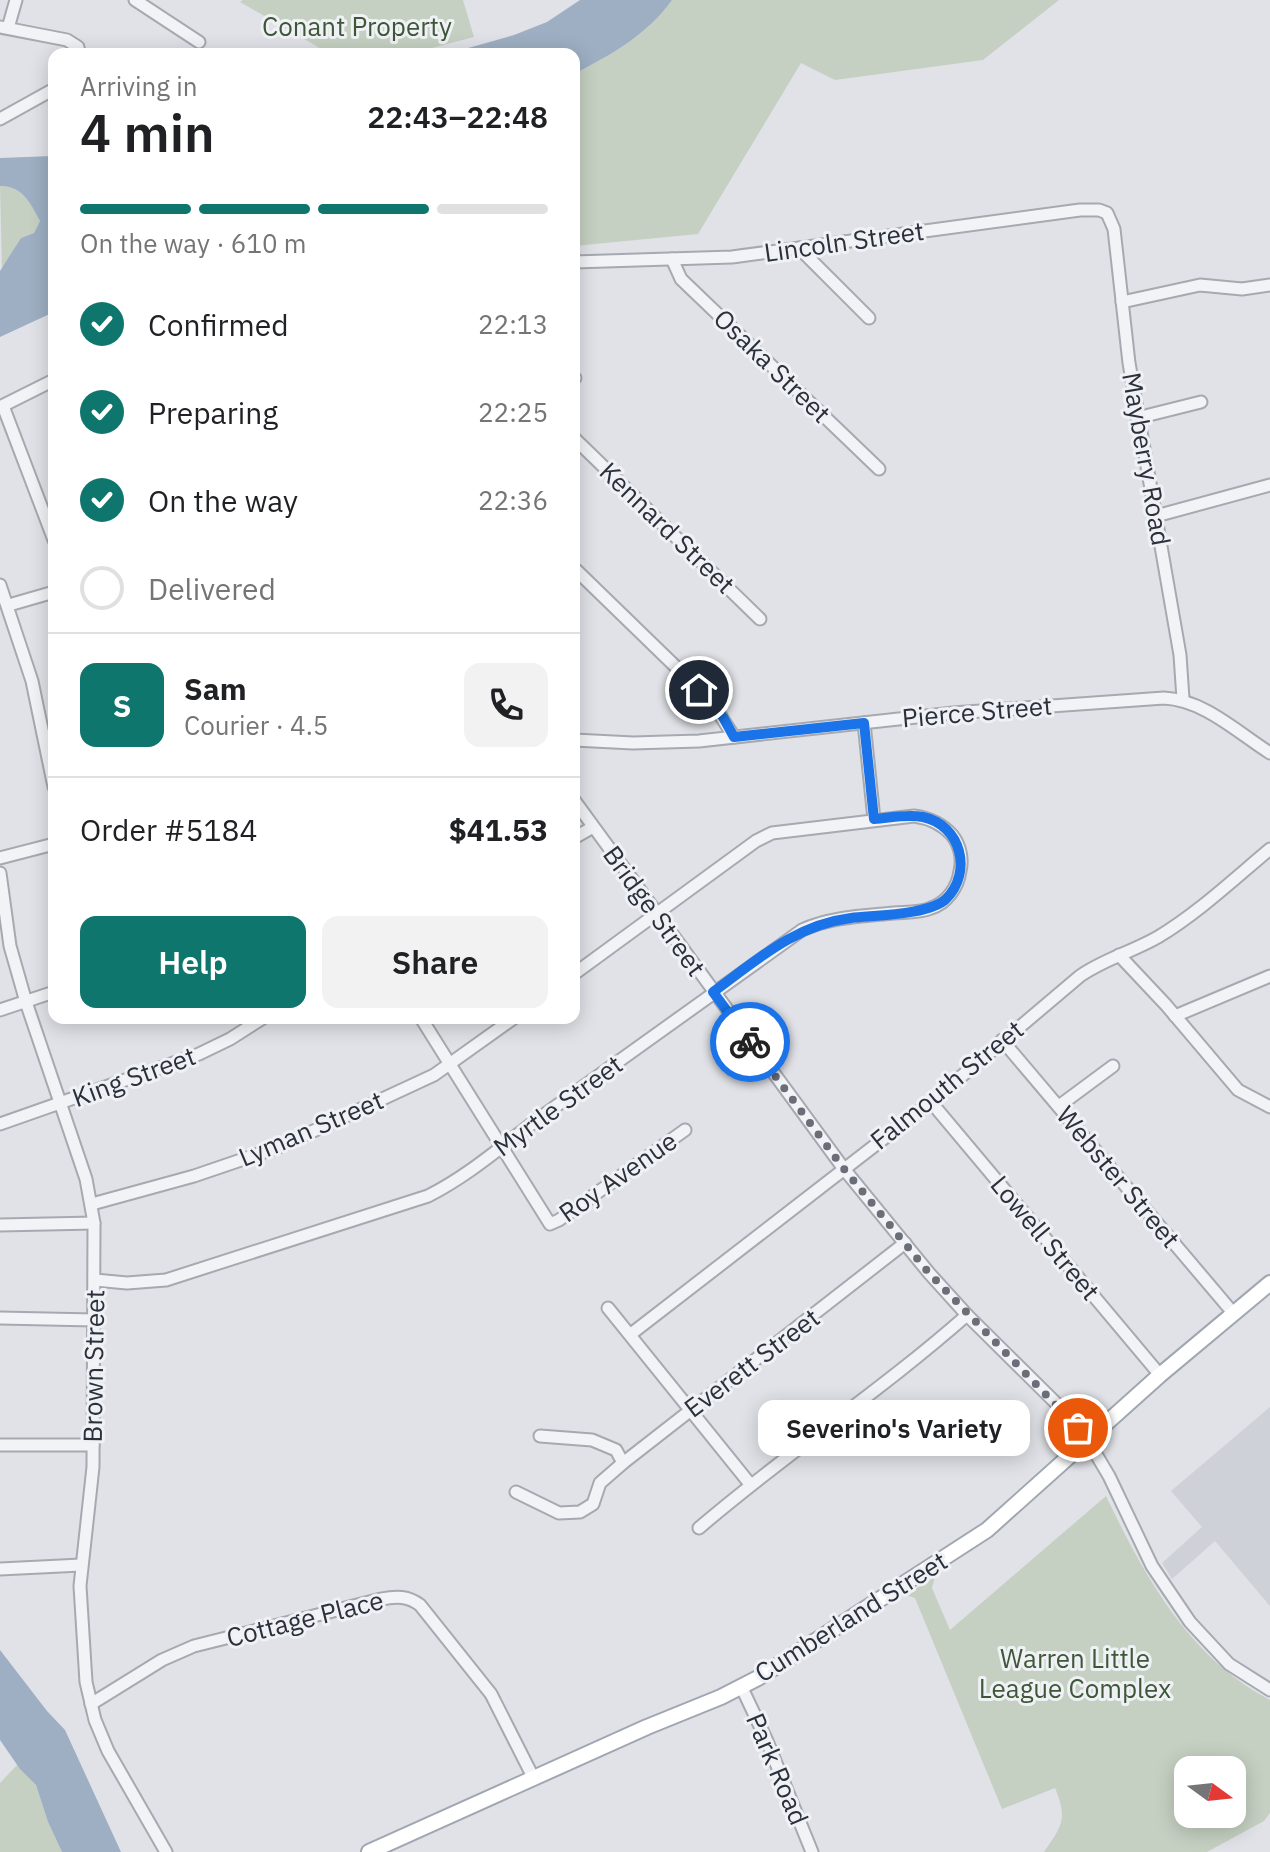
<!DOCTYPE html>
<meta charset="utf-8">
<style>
body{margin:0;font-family:"IBM Plex Sans",sans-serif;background:#f2f2f2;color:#202124;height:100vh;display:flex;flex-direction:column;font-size:30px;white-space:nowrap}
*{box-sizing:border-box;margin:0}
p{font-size:26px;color:#757577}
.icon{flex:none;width:44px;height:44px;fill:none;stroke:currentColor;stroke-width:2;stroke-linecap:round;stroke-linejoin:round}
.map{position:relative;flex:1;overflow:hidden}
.sheet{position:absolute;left:48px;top:48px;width:532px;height:976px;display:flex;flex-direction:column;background:#fff;border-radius:16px;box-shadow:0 4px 20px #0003}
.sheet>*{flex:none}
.needle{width:52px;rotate:105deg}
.tools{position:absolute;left:1174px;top:1756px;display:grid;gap:16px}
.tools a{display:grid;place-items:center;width:72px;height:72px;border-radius:16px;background:#fff;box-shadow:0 4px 20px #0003;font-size:40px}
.pin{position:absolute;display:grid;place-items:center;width:68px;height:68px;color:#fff;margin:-34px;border:4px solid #fff;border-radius:50%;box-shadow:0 2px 8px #0007}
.courier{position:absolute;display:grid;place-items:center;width:80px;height:80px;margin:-40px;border:6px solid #1a73e8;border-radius:50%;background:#fff;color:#222;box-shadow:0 2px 10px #0007}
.bubble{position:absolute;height:56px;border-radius:16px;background:#fff;box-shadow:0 4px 20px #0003;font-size:26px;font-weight:600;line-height:56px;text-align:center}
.head em{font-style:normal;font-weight:600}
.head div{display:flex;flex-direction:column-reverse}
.head{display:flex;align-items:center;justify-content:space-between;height:136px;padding:0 32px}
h1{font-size:52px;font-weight:600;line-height:60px}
.bar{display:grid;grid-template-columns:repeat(4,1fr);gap:12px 8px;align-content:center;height:96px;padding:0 32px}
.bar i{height:10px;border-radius:6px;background:#e0e0e0}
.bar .selected{background:#0f766e}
.bar p{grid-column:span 4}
.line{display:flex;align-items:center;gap:20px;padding:0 32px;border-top:2px solid #e0e0e0}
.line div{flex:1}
.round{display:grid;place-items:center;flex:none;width:84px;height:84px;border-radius:16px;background:#f2f2f2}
ol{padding:0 32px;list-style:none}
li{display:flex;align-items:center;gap:24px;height:88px}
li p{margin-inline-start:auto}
li .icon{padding:8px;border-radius:50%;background:#0f766e;color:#fff;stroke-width:4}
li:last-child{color:#757577}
li i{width:44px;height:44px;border:4px solid #e0e0e0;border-radius:50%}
.primary-button{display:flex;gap:16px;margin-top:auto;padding:16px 32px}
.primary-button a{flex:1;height:92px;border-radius:16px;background:#0f766e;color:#fff;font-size:32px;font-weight:600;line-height:92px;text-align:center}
.primary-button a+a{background:#f2f2f2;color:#202124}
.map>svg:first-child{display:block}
.built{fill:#ced1d8}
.green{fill:#c5d0c2;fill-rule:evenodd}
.water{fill:#9eafc3}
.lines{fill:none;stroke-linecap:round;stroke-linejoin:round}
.minor-casing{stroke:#a6a9b0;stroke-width:15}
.major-casing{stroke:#a0a7b1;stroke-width:18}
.minor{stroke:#f2f3f6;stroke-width:11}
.major{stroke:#fff;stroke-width:14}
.done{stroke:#6a6e78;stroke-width:8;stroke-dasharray:0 14.4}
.route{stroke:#1a73e8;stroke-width:10}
.labels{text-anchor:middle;stroke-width:6;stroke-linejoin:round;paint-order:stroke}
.park-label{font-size:26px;fill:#3e5739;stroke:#eff1f5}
.street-label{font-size:26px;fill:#2a303c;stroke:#eff1f5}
</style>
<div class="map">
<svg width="1270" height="1852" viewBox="0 0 1270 1852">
<rect width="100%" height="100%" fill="#e0e2e7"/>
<path class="built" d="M1270,1407V1606L1215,1541L1172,1579L1162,1563L1202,1527L1171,1491Z"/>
<g class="green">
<path d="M243,0H463L474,37L409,54H330L240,2Z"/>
<path d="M672,0H1059L983,60L835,80L801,63L698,234L574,246V74C611,55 647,35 672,0Z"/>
<path d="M0,186C23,186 30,203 40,221L34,233L21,238L2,271Z"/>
<path d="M1106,1496C1145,1577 1188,1657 1270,1700V1813L1264,1821L1207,1852H1044C1062,1826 1068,1819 1055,1788L1002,1809L915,1598L906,1595L935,1577L932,1588L950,1630ZM1188,1770H1232V1814H1188Z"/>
<path d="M17,1765L36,1785L48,1822L62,1852H0V1783Z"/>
</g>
<g class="water">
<path d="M580,0H672C647,35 611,55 574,74V54H447L514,35L547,22Z"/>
<path d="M53,156L54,312L0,337V271L21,238L34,233L40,221C30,203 23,186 0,186V158Z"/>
<path d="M0,1650L47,1711L65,1730L121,1852H62L48,1822L36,1785L20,1769L0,1740Z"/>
</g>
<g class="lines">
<defs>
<g id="minor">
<path d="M135,0L199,42"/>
<path d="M0,27L67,40L78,47L79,54"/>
<path d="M8,28L16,0"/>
<path d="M0,119L54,89"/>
<path d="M799,248L869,318"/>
<path d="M672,259L681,279L879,469"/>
<path d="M574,262L732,257L1080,210H1099L1107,213L1114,229L1129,363L1180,655L1183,699"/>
<path d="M1122,302L1200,285L1242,289L1270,285"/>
<path d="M574,379L575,378"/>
<path d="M3,406L54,540"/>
<path d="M0,407L54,380"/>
<path d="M1137,418L1201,402"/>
<path d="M574,438L760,619"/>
<path d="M1156,516L1270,485"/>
<path d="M574,568L712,702L734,737"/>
<path d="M0,585L32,681L54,787"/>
<path d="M9,605L54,592"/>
<path d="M864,723L874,819"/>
<path d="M574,740L633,743L699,741L953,713L1164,698C1204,700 1237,732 1270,753"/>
<path d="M574,800L844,1169L929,1273L967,1315L1063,1410L1087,1439L1109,1476L1152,1566L1190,1622L1229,1664L1270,1690"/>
<path d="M574,838L593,827"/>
<path d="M0,858L54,844"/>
<path d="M0,873L10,946L26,1002L86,1179L94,1223L93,1467L80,1586L86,1682L95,1720L108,1751L166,1852"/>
<path d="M1119,955L1166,1005L1238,1090L1270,1107"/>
<path d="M0,1010L54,992"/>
<path d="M1175,1016L1270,976"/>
<path d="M421,1018L550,1224L559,1220L685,1130"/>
<path d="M1002,1040L1234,1314"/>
<path d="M931,1102L1160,1375"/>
<path d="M1059,1106L1113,1066"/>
<path d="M0,1124L199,1054L230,1039L263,1018"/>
<path d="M92,1204L194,1176L279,1147L434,1075L514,1018"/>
<path d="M0,1225L94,1223"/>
<path d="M95,1280L127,1283L166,1280L428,1196C468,1176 502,1146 538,1119L802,930C830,917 864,916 894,913C906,912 920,913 931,908C947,903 958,887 960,871C963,859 960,845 952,835C942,824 929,818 914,816L772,833L756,841L574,974"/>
<path d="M608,1308L750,1484"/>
<path d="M0,1318L94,1320"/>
<path d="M631,1334L931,1102L1080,976C1104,959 1132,952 1158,937C1198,913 1234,879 1270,849"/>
<path d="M540,1436L592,1440L616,1450L623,1463"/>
<path d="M0,1445H93"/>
<path d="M516,1492L559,1513L580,1512L593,1504L600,1483L623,1463L905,1243"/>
<path d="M699,1528C785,1454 881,1391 967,1315"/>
<path d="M0,1569L81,1565"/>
<path d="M741,1686L767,1741L812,1852"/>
<path d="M91,1704L162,1660L194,1646L381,1599C397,1596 408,1596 420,1605L491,1694L534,1779"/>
</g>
<path id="major" d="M369,1852L647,1727L721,1697L758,1678L987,1530L1160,1375L1270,1283"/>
</defs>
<use href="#minor" class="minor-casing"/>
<use href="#major" class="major-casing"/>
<use href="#minor" class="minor"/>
<use href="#major" class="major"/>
</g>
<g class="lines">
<path class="done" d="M750,1042L844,1169L929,1273L1078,1428"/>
<path class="route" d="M699,690L723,717L734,737L864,723L874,819C890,818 907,814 923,817C961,825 973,872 946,899C929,915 876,915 851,918C795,925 757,960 713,992L750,1042"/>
</g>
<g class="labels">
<g class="park-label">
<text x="357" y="36">Conant Property</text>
<text x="1075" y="1668">Warren Little<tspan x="1075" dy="30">League Complex</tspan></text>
</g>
<g class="street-label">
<text transform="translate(844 242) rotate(-8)" y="9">Lincoln Street</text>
<text transform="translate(772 366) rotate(44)" y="9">Osaka Street</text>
<text transform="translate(1146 459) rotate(80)" y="9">Mayberry Road</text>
<text transform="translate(667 528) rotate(44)" y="9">Kennard Street</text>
<text transform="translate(977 712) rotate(-5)" y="9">Pierce Street</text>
<text transform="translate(654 911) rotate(54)" y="9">Bridge Street</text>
<text transform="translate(134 1077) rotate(-20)" y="9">King Street</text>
<text transform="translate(947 1085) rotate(-39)" y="9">Falmouth Street</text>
<text transform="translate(558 1106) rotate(-36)" y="9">Myrtle Street</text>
<text transform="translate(311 1129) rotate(-23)" y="9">Lyman Street</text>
<text transform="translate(618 1177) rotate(-35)" y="9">Roy Avenue</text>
<text transform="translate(1118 1177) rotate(50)" y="9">Webster Street</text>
<text transform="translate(1045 1238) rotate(50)" y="9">Lowell Street</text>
<text transform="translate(752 1363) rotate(-37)" y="9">Everett Street</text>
<text transform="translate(94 1366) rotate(-89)" y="9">Brown Street</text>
<text transform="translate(851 1617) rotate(-32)" y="9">Cumberland Street</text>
<text transform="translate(305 1619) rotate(-14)" y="9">Cottage Place</text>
<text transform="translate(777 1769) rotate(67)" y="9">Park Road</text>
</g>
</g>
</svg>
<div class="tools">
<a><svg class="needle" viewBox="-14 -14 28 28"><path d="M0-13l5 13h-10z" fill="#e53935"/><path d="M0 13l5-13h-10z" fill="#757577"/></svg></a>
</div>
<div class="pin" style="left:1078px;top:1428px;background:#ea580c"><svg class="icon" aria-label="bag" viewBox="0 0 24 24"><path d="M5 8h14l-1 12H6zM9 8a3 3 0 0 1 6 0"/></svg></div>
<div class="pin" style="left:699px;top:690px;background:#1f2937"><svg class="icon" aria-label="home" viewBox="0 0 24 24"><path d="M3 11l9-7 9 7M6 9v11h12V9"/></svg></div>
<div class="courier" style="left:750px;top:1042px"><svg class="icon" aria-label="bike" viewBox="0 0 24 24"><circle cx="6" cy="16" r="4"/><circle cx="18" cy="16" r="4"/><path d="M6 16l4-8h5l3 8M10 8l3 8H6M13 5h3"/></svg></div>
<div class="bubble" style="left:758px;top:1400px;width:272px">Severino's Variety</div>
<section class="sheet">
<div class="head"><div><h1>4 min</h1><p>Arriving in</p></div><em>22:43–22:48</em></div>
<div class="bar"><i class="selected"></i><i class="selected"></i><i class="selected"></i><i></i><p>On the way · 610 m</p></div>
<ol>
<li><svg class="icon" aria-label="check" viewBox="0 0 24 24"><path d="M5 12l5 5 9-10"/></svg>Confirmed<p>22:13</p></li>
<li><svg class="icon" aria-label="check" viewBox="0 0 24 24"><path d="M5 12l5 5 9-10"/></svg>Preparing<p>22:25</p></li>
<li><svg class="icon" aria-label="check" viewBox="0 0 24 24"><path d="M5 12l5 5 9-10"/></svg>On the way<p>22:36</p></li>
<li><i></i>Delivered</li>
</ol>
<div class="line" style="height:144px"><b class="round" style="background:#0f766e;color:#fff">S</b><div><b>Sam</b><p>Courier · 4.5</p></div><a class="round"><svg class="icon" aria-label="phone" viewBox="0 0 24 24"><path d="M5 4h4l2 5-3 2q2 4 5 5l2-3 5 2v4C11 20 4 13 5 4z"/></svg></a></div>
<div class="line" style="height:104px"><div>Order #5184</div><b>$41.53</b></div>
<div class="primary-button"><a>Help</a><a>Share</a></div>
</section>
</div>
